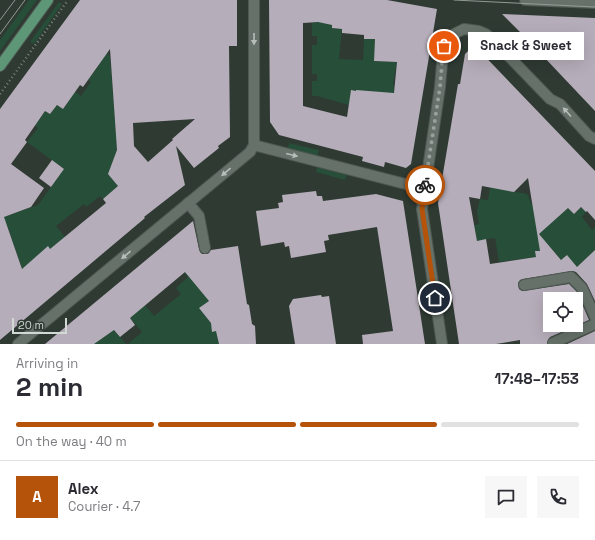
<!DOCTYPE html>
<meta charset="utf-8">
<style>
body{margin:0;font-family:"Space Grotesk",sans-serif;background:#f7f7f7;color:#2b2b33;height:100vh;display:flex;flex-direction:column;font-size:15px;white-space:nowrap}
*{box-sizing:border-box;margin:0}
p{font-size:13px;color:#7c7c81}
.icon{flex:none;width:22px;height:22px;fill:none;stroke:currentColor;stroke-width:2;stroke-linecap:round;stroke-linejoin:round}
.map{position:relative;height:344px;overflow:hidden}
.sheet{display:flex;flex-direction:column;background:#fff;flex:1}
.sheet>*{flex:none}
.buttons{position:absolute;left:543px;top:292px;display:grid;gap:8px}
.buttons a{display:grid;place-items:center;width:40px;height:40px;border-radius:0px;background:#fff;box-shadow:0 4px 16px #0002;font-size:20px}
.scale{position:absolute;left:12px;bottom:10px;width:55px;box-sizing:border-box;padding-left:4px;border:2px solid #d2d8d4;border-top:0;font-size:11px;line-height:14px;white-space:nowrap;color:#d2d8d4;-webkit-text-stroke:3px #2f3a33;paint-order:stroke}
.pin{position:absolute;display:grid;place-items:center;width:34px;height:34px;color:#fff;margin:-17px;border:2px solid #fff;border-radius:50%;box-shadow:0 1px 4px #0007}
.courier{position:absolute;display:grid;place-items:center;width:40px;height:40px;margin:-20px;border:3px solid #b45309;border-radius:50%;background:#fff;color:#222;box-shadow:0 1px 5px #0007}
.bubble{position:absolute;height:28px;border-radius:0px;background:#fff;box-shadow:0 4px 16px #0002;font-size:13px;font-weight:700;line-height:28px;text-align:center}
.summary em{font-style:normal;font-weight:700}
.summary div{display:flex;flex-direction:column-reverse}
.summary{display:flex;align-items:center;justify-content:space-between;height:68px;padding:0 16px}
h1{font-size:26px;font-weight:700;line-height:30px}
.bar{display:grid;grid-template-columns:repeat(4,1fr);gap:6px 4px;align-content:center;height:48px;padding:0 16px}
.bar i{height:5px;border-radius:3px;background:#e1e1e2}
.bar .on{background:#b45309}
.bar p{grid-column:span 4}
.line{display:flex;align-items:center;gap:10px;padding:0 16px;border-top:1px solid #e1e1e2}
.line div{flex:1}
.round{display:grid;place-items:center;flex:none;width:42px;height:42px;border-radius:0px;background:#f7f7f7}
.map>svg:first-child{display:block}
.green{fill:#264e38}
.building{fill:#b5adb9;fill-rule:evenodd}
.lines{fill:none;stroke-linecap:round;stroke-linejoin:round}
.service-casing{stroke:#4f5852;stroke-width:12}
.minor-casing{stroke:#4f5852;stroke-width:12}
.tertiary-casing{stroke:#4f5852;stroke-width:12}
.primary-casing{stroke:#4f5852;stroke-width:12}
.path{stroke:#7b847e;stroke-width:2.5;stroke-dasharray:1 3;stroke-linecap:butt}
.service{stroke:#657169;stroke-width:10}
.minor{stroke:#657169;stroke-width:10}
.tertiary{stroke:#657169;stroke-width:10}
.primary{stroke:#5d9777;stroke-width:10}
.tram{stroke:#929a94;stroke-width:1}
.oneway{fill:#b7beb9}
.done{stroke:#99a19c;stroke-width:4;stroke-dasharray:0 7.2}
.route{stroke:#b45309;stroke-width:5}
</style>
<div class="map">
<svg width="595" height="344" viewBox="0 0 595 344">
<rect width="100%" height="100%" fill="#2f3a33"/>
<g class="green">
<path d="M29,0H37L0,51V40Z"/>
<path d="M59,2L62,4L34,44L30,42Z"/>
<path d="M318,22L332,25V28L342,29L339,59L363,60L364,39L385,33L375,49L374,61L393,62L394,61H397L393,85H394V93L349,105L317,96H312V81H317V74H312V45H317V36H312V23Z"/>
<path d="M97,46L110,56L117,150L118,186L103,199L100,196L86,207L84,204L56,226L65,237L30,276L14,268L21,265L7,225L4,226L1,218L38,205L64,169L27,142L38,128L32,123L40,119L45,111L50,114L57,105L63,109L66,105L63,83L81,96L91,82L88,80L98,67L87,59Z"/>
<path d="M289,143L319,150L317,156L288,148Z"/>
<path d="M317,167L347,175L345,180L316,172Z"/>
<path d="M490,187L527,194L537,215L535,217L537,231L568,208L574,214L581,207L586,212L582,217L592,230L595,227V250L572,272L551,248L543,256L499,262L495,238L477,241L474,225L479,224L477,211L480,199L488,200Z"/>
<path d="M196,258L211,302L219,344H128L142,332L108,292L145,305L154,316L181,294L176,288L188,277L182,270Z"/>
<path d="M112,328L126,344H92L102,336L103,338L107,335Z"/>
</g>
<g class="building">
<path d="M80,0H237V46H229L230,137L218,146L219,148L194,168L176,146L185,185L144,217L145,218L0,340V109ZM110,49L117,150L108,174L118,186L103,199L106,203L50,249L48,246L22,269L4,217L31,207L44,188L11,164L27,142L25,140L45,111L50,114L57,105L63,109L80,85L83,87ZM195,119L172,139L173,140L148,162L134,146L133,123Z"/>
<path d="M269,0H387L437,9L411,164L406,168L385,162L384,167L362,161L363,157L279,135L270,122ZM318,22L332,25V28L342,29V33L364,35V39H375L374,61L397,62L394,93L356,90V91L351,90L347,117L303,106V23Z"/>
<path d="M502,14L595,18V111L525,37Z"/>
<path d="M474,45L595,171V220L587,211L586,212L581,207L574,214L568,208L539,234L561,260L567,255L577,267L595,250V301L587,284L576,272L573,271L523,279L520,280L518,283L519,289L522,291L569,284L577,292L589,320L550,337L548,340L547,344H520V340L496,344H459L438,203L458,84H460L465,54ZM528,178L540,251H535L536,257L490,264L486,239L477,241L469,197L480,199L482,186L514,192ZM550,299H576V325H550Z"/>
<path d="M52,160L64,169L51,187L39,178Z"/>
<path d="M316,191L317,196H322L323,201L376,194L403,201L425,344H363L362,335L393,331L377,227L328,235L329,240L324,241L326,252L291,258L289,246L285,247L284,242L261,246L256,211L279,208L278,203L283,202L282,195Z"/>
<path d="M193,221L199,249L200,252L202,254H207L209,253L211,250L238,246L247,304L249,305L252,324L255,326L256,344H219L216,331L212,332L211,323L199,308L209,301L185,272L130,318L135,325L120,337L114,330L94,344H45Z"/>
<path d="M321,295L322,297L329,296L336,344H295L289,306L293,299Z"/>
<path d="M595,331V344H567Z"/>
</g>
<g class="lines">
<defs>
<g id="service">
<path d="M188,203L199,216L205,248"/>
<path d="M524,285L571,277L582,288L595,317"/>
<path d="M553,343L595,324"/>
</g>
<g id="minor">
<path d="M254,145L425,189"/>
<path d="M18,344L250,152L254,145V0"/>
<path d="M442,344L422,209L440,87L443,52L447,40L454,34L464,29L479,31L486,34L492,39L550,99L560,104L589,136L595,139"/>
</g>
<path id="tertiary" d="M525,0L595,3"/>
<path id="primary" d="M0,66L48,0"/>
</defs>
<use href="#service" class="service-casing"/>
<use href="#minor" class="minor-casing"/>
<use href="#tertiary" class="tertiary-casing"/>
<use href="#primary" class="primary-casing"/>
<path class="path" d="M0,94L68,0"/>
<use href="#service" class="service"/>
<use href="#minor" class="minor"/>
<use href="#tertiary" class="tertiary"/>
<use href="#primary" class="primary"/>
<g class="tram">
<path d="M454,0L595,7"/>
<path d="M0,20L15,0"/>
<path d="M0,34L25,0"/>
</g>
</g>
<defs><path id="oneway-solid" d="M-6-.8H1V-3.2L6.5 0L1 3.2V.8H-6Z"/></defs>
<g class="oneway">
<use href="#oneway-solid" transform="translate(254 39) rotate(90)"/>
<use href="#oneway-solid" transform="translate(567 112) rotate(-132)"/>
<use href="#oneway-solid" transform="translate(292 155) rotate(14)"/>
<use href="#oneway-solid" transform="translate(226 172) rotate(140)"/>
<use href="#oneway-solid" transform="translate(126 255) rotate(140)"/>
</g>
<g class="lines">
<path class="done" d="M425,185L440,87L442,63L444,46"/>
<path class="route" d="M425,185L422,209L435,298"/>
</g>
</svg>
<div class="buttons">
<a><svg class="icon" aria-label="locate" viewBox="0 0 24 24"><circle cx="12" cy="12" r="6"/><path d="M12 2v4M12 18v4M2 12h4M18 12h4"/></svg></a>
</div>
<div class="scale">20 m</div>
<div class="pin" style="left:444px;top:46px;background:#ea580c"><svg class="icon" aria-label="bag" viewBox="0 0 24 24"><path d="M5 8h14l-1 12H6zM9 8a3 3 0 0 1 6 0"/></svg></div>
<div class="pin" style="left:435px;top:298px;background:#1f2937"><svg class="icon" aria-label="home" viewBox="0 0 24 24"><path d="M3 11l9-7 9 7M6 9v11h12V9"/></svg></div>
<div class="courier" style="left:425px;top:185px"><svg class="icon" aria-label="bike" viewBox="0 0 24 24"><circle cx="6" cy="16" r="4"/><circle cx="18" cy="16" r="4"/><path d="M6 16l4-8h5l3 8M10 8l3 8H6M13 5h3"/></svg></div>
<div class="bubble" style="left:468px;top:32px;width:116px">Snack &amp; Sweet</div>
</div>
<section class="sheet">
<div class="summary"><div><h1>2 min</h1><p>Arriving in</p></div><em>17:48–17:53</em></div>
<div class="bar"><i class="on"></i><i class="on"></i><i class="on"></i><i></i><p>On the way · 40 m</p></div>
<div class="line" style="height:72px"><b class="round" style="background:#b45309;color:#fff">A</b><div><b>Alex</b><p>Courier · 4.7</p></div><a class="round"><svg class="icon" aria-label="chat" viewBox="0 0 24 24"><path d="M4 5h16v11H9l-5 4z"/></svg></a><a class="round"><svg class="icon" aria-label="phone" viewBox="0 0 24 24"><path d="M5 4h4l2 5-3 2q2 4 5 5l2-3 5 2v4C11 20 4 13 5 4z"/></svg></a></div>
</section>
